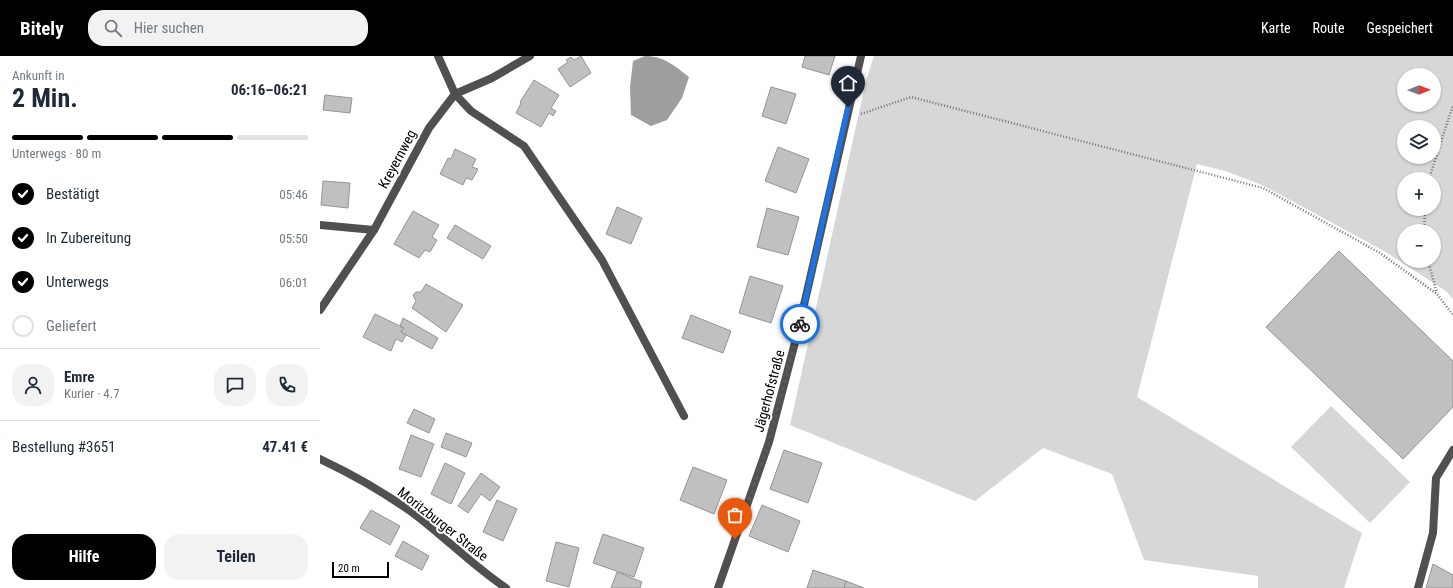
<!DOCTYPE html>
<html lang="de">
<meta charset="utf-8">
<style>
body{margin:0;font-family:"Roboto Condensed",sans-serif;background:#f2f2f3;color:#1f2937;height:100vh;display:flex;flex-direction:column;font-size:15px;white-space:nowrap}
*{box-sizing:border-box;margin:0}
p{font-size:13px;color:#747a83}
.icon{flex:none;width:22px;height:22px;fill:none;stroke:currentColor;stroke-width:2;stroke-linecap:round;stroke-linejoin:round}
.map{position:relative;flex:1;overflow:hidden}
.details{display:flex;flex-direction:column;background:#fff;width:320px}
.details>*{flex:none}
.needle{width:26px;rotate:89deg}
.tools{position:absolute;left:1077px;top:12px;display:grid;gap:8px}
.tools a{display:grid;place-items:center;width:44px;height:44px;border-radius:50%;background:#fff;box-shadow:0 1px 3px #0004;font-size:20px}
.scale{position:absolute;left:12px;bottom:10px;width:57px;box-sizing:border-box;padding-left:4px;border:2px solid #000;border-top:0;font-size:11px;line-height:14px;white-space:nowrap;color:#000;-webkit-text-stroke:3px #fff;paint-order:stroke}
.pin{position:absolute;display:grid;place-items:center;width:34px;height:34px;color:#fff;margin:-41px -17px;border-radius:50% 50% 50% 0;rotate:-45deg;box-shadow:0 0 4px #0007}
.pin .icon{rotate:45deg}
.courier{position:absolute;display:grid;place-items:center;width:40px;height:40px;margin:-20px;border:3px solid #1a73e8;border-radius:50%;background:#fff;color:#222;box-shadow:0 1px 5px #0007}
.summary em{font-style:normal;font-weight:700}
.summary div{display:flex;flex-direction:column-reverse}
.summary{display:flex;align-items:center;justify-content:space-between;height:68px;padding:0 12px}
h1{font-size:26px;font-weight:700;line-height:30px}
.bar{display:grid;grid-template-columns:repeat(4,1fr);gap:6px 4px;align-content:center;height:48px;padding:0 12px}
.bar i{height:5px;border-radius:3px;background:#e0e1e3}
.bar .active{background:#000}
.bar p{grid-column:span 4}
.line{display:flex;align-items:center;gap:10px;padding:0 12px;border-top:1px solid #e0e1e3}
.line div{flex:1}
.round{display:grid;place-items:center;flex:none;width:42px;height:42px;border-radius:16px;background:#f2f2f3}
ol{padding:0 12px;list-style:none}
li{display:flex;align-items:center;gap:12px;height:44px}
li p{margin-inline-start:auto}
li .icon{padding:4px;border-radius:50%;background:#000;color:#fff;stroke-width:4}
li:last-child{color:#747a83}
li i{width:22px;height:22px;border:2px solid #e0e1e3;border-radius:50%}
.cta{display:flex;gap:8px;margin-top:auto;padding:8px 12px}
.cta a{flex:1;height:46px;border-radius:16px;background:#000;color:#fff;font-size:16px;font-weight:700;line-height:46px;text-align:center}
.cta a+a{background:#f2f2f3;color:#1f2937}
header{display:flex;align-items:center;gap:24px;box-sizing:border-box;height:56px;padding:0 20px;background:#000;color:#fff}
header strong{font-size:19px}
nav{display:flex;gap:22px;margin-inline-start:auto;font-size:14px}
.search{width:280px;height:36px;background:#f2f2f3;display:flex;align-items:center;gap:10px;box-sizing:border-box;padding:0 14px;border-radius:16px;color:#747a83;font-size:15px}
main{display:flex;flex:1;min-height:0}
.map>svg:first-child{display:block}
.green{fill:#d7d7d7;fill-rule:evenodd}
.water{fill:#9e9e9e}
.building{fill:#c0c0c0;stroke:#949494}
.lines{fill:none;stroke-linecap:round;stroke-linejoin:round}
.path{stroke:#727272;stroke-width:2.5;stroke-dasharray:1 2;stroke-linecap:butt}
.service{stroke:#505050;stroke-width:8}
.minor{stroke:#505050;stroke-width:8}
.tertiary{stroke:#505050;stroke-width:8}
.done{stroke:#595959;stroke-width:4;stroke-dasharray:0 7.2}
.route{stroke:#1a73e8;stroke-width:5}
.labels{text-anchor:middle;stroke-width:4;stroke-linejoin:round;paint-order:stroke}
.street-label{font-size:14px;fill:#000;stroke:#fff}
</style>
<header>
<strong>Bitely</strong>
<div class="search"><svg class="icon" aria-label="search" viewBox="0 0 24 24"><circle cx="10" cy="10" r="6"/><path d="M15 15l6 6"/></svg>Hier suchen</div>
<nav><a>Karte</a><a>Route</a><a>Gespeichert</a></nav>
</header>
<main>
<section class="details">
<div class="summary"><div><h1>2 Min.</h1><p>Ankunft in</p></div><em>06:16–06:21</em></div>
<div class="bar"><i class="active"></i><i class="active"></i><i class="active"></i><i></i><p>Unterwegs · 80 m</p></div>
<ol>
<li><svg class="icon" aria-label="check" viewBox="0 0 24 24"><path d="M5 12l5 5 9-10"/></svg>Bestätigt<p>05:46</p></li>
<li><svg class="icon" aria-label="check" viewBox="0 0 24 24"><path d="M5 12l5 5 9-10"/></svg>In Zubereitung<p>05:50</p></li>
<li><svg class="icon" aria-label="check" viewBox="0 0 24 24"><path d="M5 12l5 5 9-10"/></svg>Unterwegs<p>06:01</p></li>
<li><i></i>Geliefert</li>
</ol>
<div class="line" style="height:72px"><a class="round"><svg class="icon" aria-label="person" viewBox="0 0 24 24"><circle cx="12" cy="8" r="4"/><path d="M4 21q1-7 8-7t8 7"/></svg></a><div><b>Emre</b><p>Kurier · 4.7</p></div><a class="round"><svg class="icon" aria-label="chat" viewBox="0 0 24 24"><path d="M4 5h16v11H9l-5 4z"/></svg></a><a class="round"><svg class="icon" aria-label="phone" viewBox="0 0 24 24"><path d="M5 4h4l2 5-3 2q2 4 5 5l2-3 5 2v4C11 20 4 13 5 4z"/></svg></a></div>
<div class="line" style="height:52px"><div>Bestellung #3651</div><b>47.41 €</b></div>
<div class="cta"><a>Hilfe</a><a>Teilen</a></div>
</section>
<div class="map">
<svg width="1133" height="532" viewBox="0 0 1133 532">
<rect width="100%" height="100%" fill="#fff"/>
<g class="green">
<path d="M554,0H1133V243L1126,235L1064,195L942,129L905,115L877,108L817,341L1042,477L1024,532H938V520L824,504L792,418L723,392L655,445L470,369L546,25ZM1084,19H1114V49H1084ZM1084,71H1114V101H1084ZM1084,123H1114V153H1084ZM1084,175H1114V205H1084Z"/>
<path d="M1011,350L1090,426L1050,467L971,391Z"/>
</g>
<path class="water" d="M325,0C344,0 355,10 369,21L362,42L347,64L331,70L311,59L310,31L313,5Z"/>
<g class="building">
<path d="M261,0L271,17L250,31L238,13L248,6L246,4L251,1L254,4Z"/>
<path d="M485,0H515L509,19L482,11Z"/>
<path d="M214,24L239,39L231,52L236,55L233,60L229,57L221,71L196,57L201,47L200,46Z"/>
<path d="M451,31L476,38L466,68L442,60Z"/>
<path d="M5,39L32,42L30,57L3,54Z"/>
<path d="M458,91L489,103L476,137L445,125Z"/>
<path d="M135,93L156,103L152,111L158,113L152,124L146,122L143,129L120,118L128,102L131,103Z"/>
<path d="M3,125L30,127L28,152L1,149Z"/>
<path d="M297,151L322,162L311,188L286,178Z"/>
<path d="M447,152L479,161L468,199L437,191Z"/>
<path d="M93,155L119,169L112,181L117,184L110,196L105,194L99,202L74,188Z"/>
<path d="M135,169L171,190L163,203L127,182Z"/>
<path d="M1019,195L1133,305V351L1083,403L946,271Z"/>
<path d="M430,220L463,230L451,267L419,257Z"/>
<path d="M106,228L143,249L126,276L92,252L96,245L93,239L96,236H101Z"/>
<path d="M55,258L84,272L81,276L86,279L82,286L76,283L71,295L43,281Z"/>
<path d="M371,259L411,275L403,297L362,282Z"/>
<path d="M83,262L118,282L112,293L81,276L84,272L80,270Z"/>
<path d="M94,353L115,363L109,377L87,367Z"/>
<path d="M126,377L152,387L146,401L121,391Z"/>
<path d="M91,379L114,388L101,421L79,413Z"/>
<path d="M464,394L502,407L488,447L450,433Z"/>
<path d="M125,407L145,417L131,448L111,438Z"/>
<path d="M373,411L407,424L394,458L360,444Z"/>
<path d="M161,417L180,431L170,445L161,438L148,457L138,450Z"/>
<path d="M177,444L197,453L183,485L163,476Z"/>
<path d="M442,449L480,465L468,496L429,480Z"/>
<path d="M51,454L80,470L70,489L40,472Z"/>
<path d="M283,478L324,492L314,521L273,507Z"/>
<path d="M83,485L109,500L102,514L75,500Z"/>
<path d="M236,486L259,492L249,531L226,525Z"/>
<path d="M1113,508L1133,519V532H1106Z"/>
<path d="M493,514L526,525L524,532H487Z"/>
<path d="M297,516L322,526L320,532H291Z"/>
<path d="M526,525L544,532H524Z"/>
</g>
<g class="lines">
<g class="path">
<path d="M541,58L591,41L943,132L1060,197L1117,238L1133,259"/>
<path d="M1109,123L1133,49"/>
<path d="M1104,175L1105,153"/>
<path d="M1108,205L1117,237"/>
</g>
<g class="service">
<path d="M135,38L151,55L204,90L282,204L364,360"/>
<path d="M0,169L54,174"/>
<path d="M1098,532L1113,477L1116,422L1133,394"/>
</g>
<g class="minor">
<path d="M118,0L135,38"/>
<path d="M0,254L54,174L109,72L135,38L172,22L210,0"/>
<path d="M398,532L449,386L478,275L541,0"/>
</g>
<path class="tertiary" d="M0,403C32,418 65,437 93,457C125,481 153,510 186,532"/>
</g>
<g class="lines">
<path class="done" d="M415,483L449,386L480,268"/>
<path class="route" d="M480,268L528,51"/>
</g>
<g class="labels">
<g class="street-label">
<text transform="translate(77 103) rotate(-62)" y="5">Kreyernweg</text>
<text transform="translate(449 335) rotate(-75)" y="5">Jägerhofstraße</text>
<text transform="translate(123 468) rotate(38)" y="5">Moritzburger Straße</text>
</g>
</g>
</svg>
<div class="tools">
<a><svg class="needle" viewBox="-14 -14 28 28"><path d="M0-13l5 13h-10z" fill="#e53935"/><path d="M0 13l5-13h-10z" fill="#747a83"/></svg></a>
<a><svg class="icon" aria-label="layers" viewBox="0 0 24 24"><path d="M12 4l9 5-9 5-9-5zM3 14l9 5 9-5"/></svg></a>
<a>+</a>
<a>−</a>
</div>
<div class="scale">20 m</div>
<div class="pin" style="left:415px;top:483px;background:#ea580c"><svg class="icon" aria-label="bag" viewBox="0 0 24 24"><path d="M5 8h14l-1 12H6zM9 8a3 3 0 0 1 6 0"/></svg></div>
<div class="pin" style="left:528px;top:51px;background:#1f2937"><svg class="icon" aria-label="home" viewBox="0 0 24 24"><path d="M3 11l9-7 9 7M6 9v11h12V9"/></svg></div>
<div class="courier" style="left:480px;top:268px"><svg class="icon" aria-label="bike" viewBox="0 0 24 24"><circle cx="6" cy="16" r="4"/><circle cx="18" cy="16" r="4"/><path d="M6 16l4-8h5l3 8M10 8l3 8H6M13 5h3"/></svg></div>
</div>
</main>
